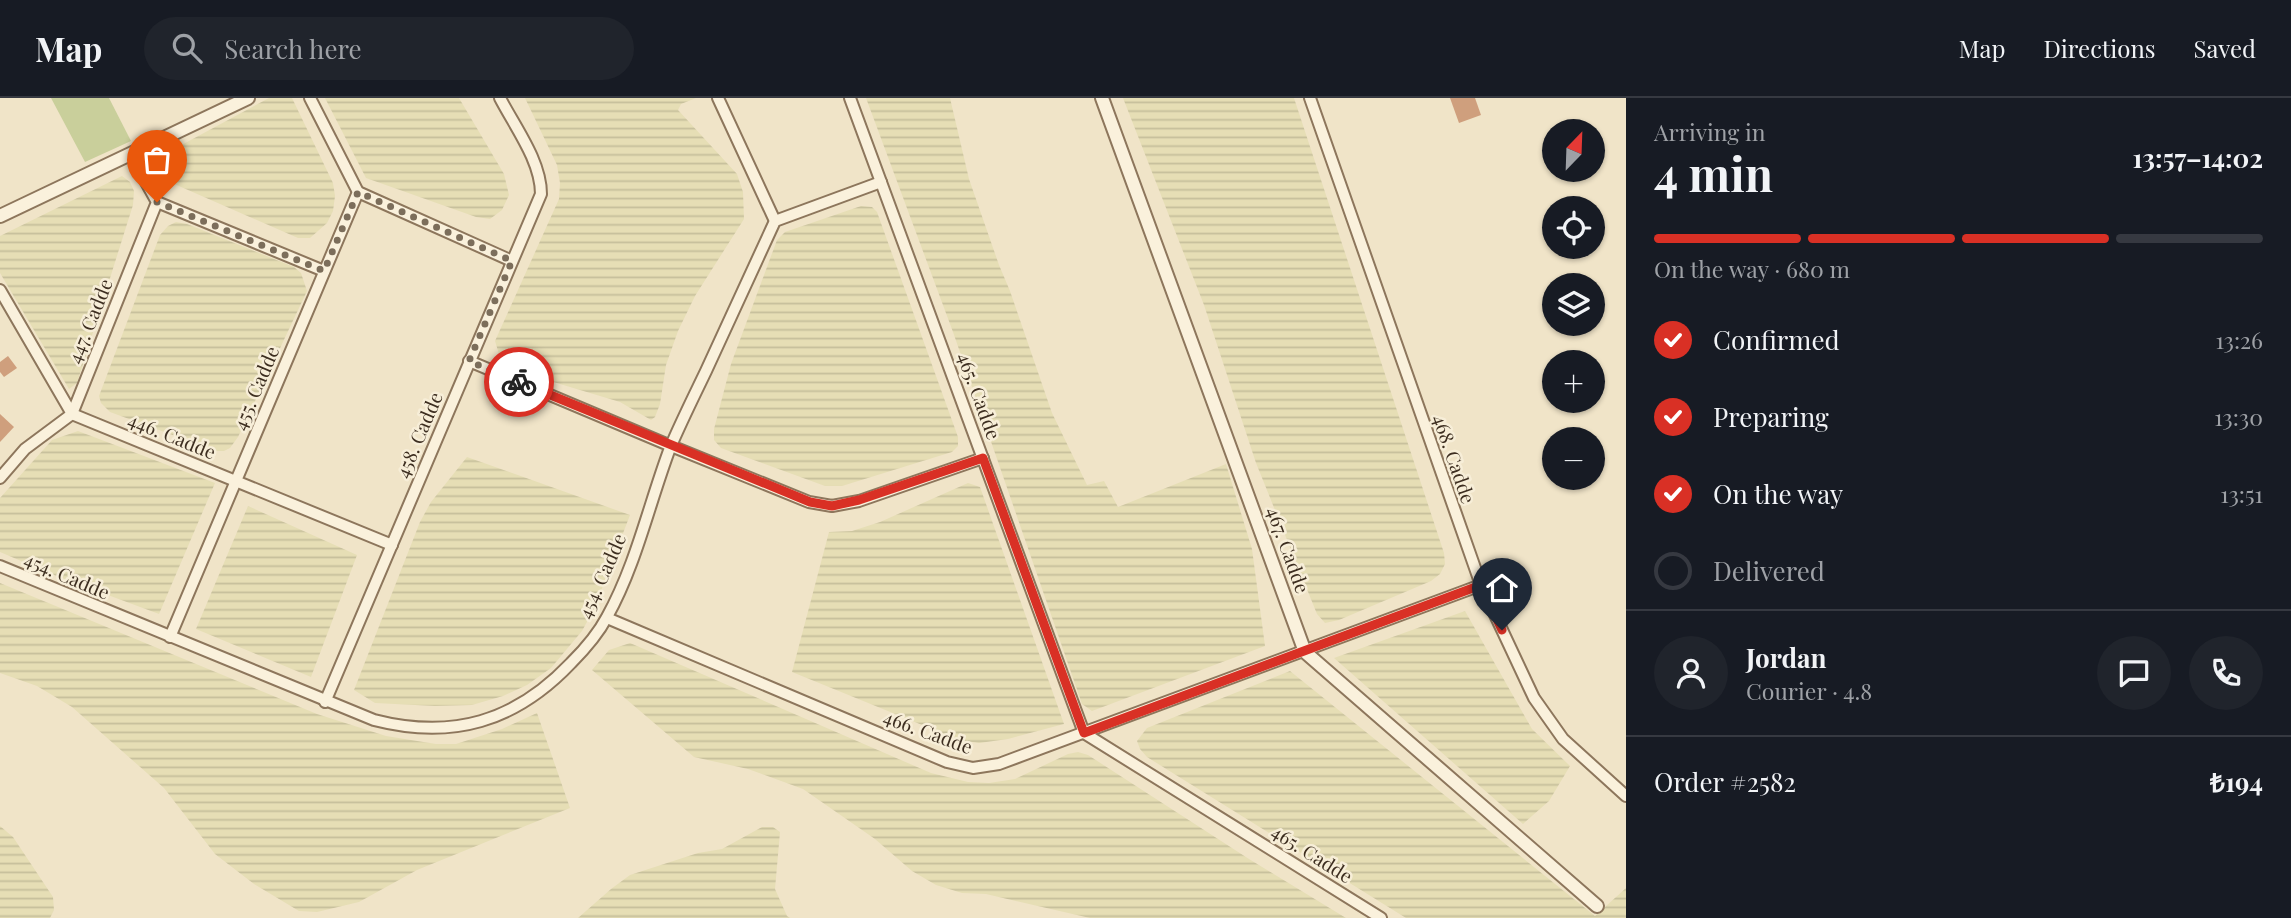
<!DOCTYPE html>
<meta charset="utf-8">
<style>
body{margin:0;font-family:"Playfair Display",serif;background:#20242c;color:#f1f3f6;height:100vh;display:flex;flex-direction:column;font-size:26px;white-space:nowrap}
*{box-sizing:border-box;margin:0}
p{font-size:23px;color:#9ea1a6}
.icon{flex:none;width:38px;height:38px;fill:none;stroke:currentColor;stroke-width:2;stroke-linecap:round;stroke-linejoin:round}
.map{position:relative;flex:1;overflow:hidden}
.side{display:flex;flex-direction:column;background:#171b24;width:665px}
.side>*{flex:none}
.needle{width:46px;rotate:23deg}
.buttons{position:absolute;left:1542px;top:21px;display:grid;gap:14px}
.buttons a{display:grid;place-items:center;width:63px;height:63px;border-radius:50%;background:#171b24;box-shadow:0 2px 5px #0004;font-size:35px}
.pin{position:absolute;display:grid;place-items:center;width:60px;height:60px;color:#fff;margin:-72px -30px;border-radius:50% 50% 50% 0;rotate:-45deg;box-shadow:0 0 7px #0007}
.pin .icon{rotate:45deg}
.courier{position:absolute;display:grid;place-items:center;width:70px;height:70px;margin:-35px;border:5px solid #d93025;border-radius:50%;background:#fff;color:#222;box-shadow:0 2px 9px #0007}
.headline em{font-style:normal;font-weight:700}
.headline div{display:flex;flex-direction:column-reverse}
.headline{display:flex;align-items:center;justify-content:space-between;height:119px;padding:0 28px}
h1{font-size:46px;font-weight:700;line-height:52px}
.bar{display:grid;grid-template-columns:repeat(4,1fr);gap:10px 7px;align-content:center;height:84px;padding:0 28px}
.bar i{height:9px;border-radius:5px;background:#363941}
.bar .active{background:#d93025}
.bar p{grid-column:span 4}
.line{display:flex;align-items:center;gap:18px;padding:0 28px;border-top:2px solid #363941}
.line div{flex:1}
.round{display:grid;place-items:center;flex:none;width:74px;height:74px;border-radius:37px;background:#20242c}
ol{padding:0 28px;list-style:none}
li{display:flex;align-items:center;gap:21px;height:77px}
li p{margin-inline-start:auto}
li .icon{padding:7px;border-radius:50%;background:#d93025;color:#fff;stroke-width:4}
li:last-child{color:#9ea1a6}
li i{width:38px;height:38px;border:4px solid #363941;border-radius:50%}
header{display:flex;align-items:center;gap:42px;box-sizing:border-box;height:98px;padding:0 35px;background:#171b24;border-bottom:2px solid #363941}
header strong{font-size:33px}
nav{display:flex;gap:38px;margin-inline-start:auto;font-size:24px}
.search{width:490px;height:63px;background:#20242c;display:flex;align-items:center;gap:18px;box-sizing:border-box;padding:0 24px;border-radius:38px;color:#9ea1a6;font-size:26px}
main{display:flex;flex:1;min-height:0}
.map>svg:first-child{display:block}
.farmland{fill:url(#farmland-rules)}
.green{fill:#c9cf9b}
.building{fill:#cf9f7d}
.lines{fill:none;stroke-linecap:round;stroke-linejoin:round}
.minor-casing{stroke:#8d765c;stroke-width:14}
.tertiary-casing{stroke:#8d765c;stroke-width:16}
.minor{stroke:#faf1dc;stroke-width:10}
.tertiary{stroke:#faf1dc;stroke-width:12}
.done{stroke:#7c6e5b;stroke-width:7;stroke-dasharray:0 12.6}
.route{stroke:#d93025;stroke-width:9}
.labels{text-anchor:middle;stroke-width:5;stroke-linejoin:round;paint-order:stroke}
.street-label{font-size:19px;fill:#3d2e20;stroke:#f7eed8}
</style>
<header>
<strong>Map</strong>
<div class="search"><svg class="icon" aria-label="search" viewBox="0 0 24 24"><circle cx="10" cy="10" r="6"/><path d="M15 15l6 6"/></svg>Search here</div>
<nav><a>Map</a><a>Directions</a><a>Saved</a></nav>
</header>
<main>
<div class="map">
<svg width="1626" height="820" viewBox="0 0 1626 820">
<defs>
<pattern id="farmland-rules" width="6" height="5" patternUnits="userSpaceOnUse" patternTransform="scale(1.75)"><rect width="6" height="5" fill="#e6deb5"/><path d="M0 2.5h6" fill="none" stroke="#c6bf9b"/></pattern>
</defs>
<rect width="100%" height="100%" fill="#f0e4c8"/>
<g class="farmland">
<path d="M269,0H292L333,85L335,98L333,113L327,125L310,140H298L172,85L161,72L157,65L161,58Z"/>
<path d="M325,0H459L504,76L509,97L502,112L490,121L476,119L366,80Z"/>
<path d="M525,0H696L681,6L678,12L737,76L743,94L744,121L695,198L678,233L666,267L660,306L655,319L651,322L620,304L550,283L510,265L499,256L495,243L559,101L560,85L557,67Z"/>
<path d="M866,0H950L969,81L999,167L1010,193L1052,315L1087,387L1104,383L1118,409L1226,366L1252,451L1265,548L1092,613L1082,606L953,234Z"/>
<path d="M1123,0H1294L1444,455L1445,466L1440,476L1431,483L1339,522L1325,525L1317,516L1256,365L1204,207Z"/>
<path d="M122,78L130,84L134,93L133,107L77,285L69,291L0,175V138Z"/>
<path d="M861,108L872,109L877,114L958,339V348L952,354L842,388H825L721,350L714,342V331L731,266L777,142L785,134Z"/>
<path d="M176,124L187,126L294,169L301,175L307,193L238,339L230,350L224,353H216L110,314L101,305L99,298L160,137L168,128Z"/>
<path d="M78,333L215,385L159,516L54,477L0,454V400L52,342Z"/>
<path d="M467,359L630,417L594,511L582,533L551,570L527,587L503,598L472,607L435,608L375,605L354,592L420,424L431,404Z"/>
<path d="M968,385L980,389L1064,626L1008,641L979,645L959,642L792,574L829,434L852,433L880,424Z"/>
<path d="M248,408L357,457L311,579L196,531Z"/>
<path d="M0,485L317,616L386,638L436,646H456L502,631L537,615L570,710L417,772L359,804L317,814L299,813L254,786L215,756L164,690L72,609L37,588L0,575Z"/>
<path d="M1465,513L1532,631L1570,668L1549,703L1523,726L1334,560Z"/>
<path d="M630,545L931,675L968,684L989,685L1015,681L1068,656L1078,654L1088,657L1249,761L1346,820H1090L986,796L962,795L936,787L912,773L875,741L803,691L748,671L694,659L592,572L609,552Z"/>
<path d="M1290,573L1595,818L1626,790V820H1406L1147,659L1140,651L1137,643L1147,630Z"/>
<path d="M0,728L13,739L53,799L54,812L50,820H0Z"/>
<path d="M762,729H773L780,734L775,791L787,818L790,820H578L611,791L630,777L698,755L722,751Z"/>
</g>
<path class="green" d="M51,0H109L131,43L85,64Z"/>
<g class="building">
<path d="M1450,0H1475L1481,17L1459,25Z"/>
<path d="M8,258L17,270L4,279L0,274V264Z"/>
<path d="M0,316L14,329L0,344Z"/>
</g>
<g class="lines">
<defs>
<g id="minor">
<path d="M310,0L358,94L512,163"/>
<path d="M718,0L775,123"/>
<path d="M850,0L1084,635L1381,820"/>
<path d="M1310,0L1481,487L1534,600L1563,641L1626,698"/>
<path d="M157,104L324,173"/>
<path d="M0,192L72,316L392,447"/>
<path d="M469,263L671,348L809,404L832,408L859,403L983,360"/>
<path d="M0,380L25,351L72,316L157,104L131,57"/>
<path d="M0,468L374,622C452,642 515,624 571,565C584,552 598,536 607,519C636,467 649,406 670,350C681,324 694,298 706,273C729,223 752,173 775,123L881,84"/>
<path d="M607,520L947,664L973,670L999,666L1481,487"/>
<path d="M170,539L358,94"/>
<path d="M325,604L541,96C541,63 515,29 500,0"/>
</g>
<g id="tertiary">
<path d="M1102,0L1305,554L1597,808"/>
<path d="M0,118L248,0"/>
</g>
</defs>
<use href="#minor" class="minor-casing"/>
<use href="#tertiary" class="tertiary-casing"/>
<use href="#minor" class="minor"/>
<use href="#tertiary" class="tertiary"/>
</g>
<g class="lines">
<path class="done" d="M157,104L324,173L358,94L512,163L469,263L519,284"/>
<path class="route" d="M519,284L810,404L832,408L859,402L983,360L1084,635L1481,487L1502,532"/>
</g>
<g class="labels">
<g class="street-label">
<text transform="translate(90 223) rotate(-68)" y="7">447. Cadde</text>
<text transform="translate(256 290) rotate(-67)" y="7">455. Cadde</text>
<text transform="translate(979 298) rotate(70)" y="7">465. Cadde</text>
<text transform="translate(419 337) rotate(-67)" y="7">458. Cadde</text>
<text transform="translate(172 338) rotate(22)" y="7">446. Cadde</text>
<text transform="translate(1454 361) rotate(71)" y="7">468. Cadde</text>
<text transform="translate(1288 452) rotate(70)" y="7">467. Cadde</text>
<text transform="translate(67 478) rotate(23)" y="7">454. Cadde</text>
<text transform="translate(602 478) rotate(-66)" y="7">454. Cadde</text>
<text transform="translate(928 634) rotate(20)" y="7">466. Cadde</text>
<text transform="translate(1312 756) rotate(32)" y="7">465. Cadde</text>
</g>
</g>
</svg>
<div class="buttons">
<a><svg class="needle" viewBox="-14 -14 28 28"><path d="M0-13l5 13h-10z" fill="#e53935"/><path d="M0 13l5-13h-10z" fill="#9ea1a6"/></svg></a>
<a><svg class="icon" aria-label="locate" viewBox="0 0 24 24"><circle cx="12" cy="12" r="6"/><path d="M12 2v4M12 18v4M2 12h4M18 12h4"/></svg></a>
<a><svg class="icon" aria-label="layers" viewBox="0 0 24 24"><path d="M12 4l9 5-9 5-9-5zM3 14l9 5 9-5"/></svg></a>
<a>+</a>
<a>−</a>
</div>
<div class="pin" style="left:157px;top:104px;background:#ea580c"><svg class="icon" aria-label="bag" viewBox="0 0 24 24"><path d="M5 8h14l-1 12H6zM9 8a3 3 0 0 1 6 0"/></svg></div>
<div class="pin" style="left:1502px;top:532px;background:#1f2937"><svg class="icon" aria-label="home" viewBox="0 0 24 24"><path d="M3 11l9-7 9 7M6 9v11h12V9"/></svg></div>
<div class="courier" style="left:519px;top:284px"><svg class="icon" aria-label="bike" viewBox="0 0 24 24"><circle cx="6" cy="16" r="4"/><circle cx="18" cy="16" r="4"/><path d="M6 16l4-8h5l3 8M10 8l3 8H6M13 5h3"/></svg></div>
</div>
<section class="side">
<div class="headline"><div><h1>4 min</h1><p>Arriving in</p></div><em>13:57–14:02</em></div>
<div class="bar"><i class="active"></i><i class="active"></i><i class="active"></i><i></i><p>On the way · 680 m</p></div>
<ol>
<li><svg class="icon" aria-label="check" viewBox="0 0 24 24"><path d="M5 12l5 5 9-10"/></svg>Confirmed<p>13:26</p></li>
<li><svg class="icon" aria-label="check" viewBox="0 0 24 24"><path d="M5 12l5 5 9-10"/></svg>Preparing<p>13:30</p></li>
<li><svg class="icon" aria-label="check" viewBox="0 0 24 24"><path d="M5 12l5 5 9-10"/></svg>On the way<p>13:51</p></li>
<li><i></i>Delivered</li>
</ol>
<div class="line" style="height:126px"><a class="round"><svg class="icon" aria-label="person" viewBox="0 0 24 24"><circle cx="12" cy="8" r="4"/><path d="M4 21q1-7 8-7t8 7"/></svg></a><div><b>Jordan</b><p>Courier · 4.8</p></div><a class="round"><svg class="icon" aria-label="chat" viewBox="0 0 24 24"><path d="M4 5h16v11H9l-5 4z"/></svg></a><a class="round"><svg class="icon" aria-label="phone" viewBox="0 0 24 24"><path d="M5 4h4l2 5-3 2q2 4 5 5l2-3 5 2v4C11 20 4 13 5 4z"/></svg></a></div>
<div class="line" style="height:91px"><div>Order #2582</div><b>₺194</b></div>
</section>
</main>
